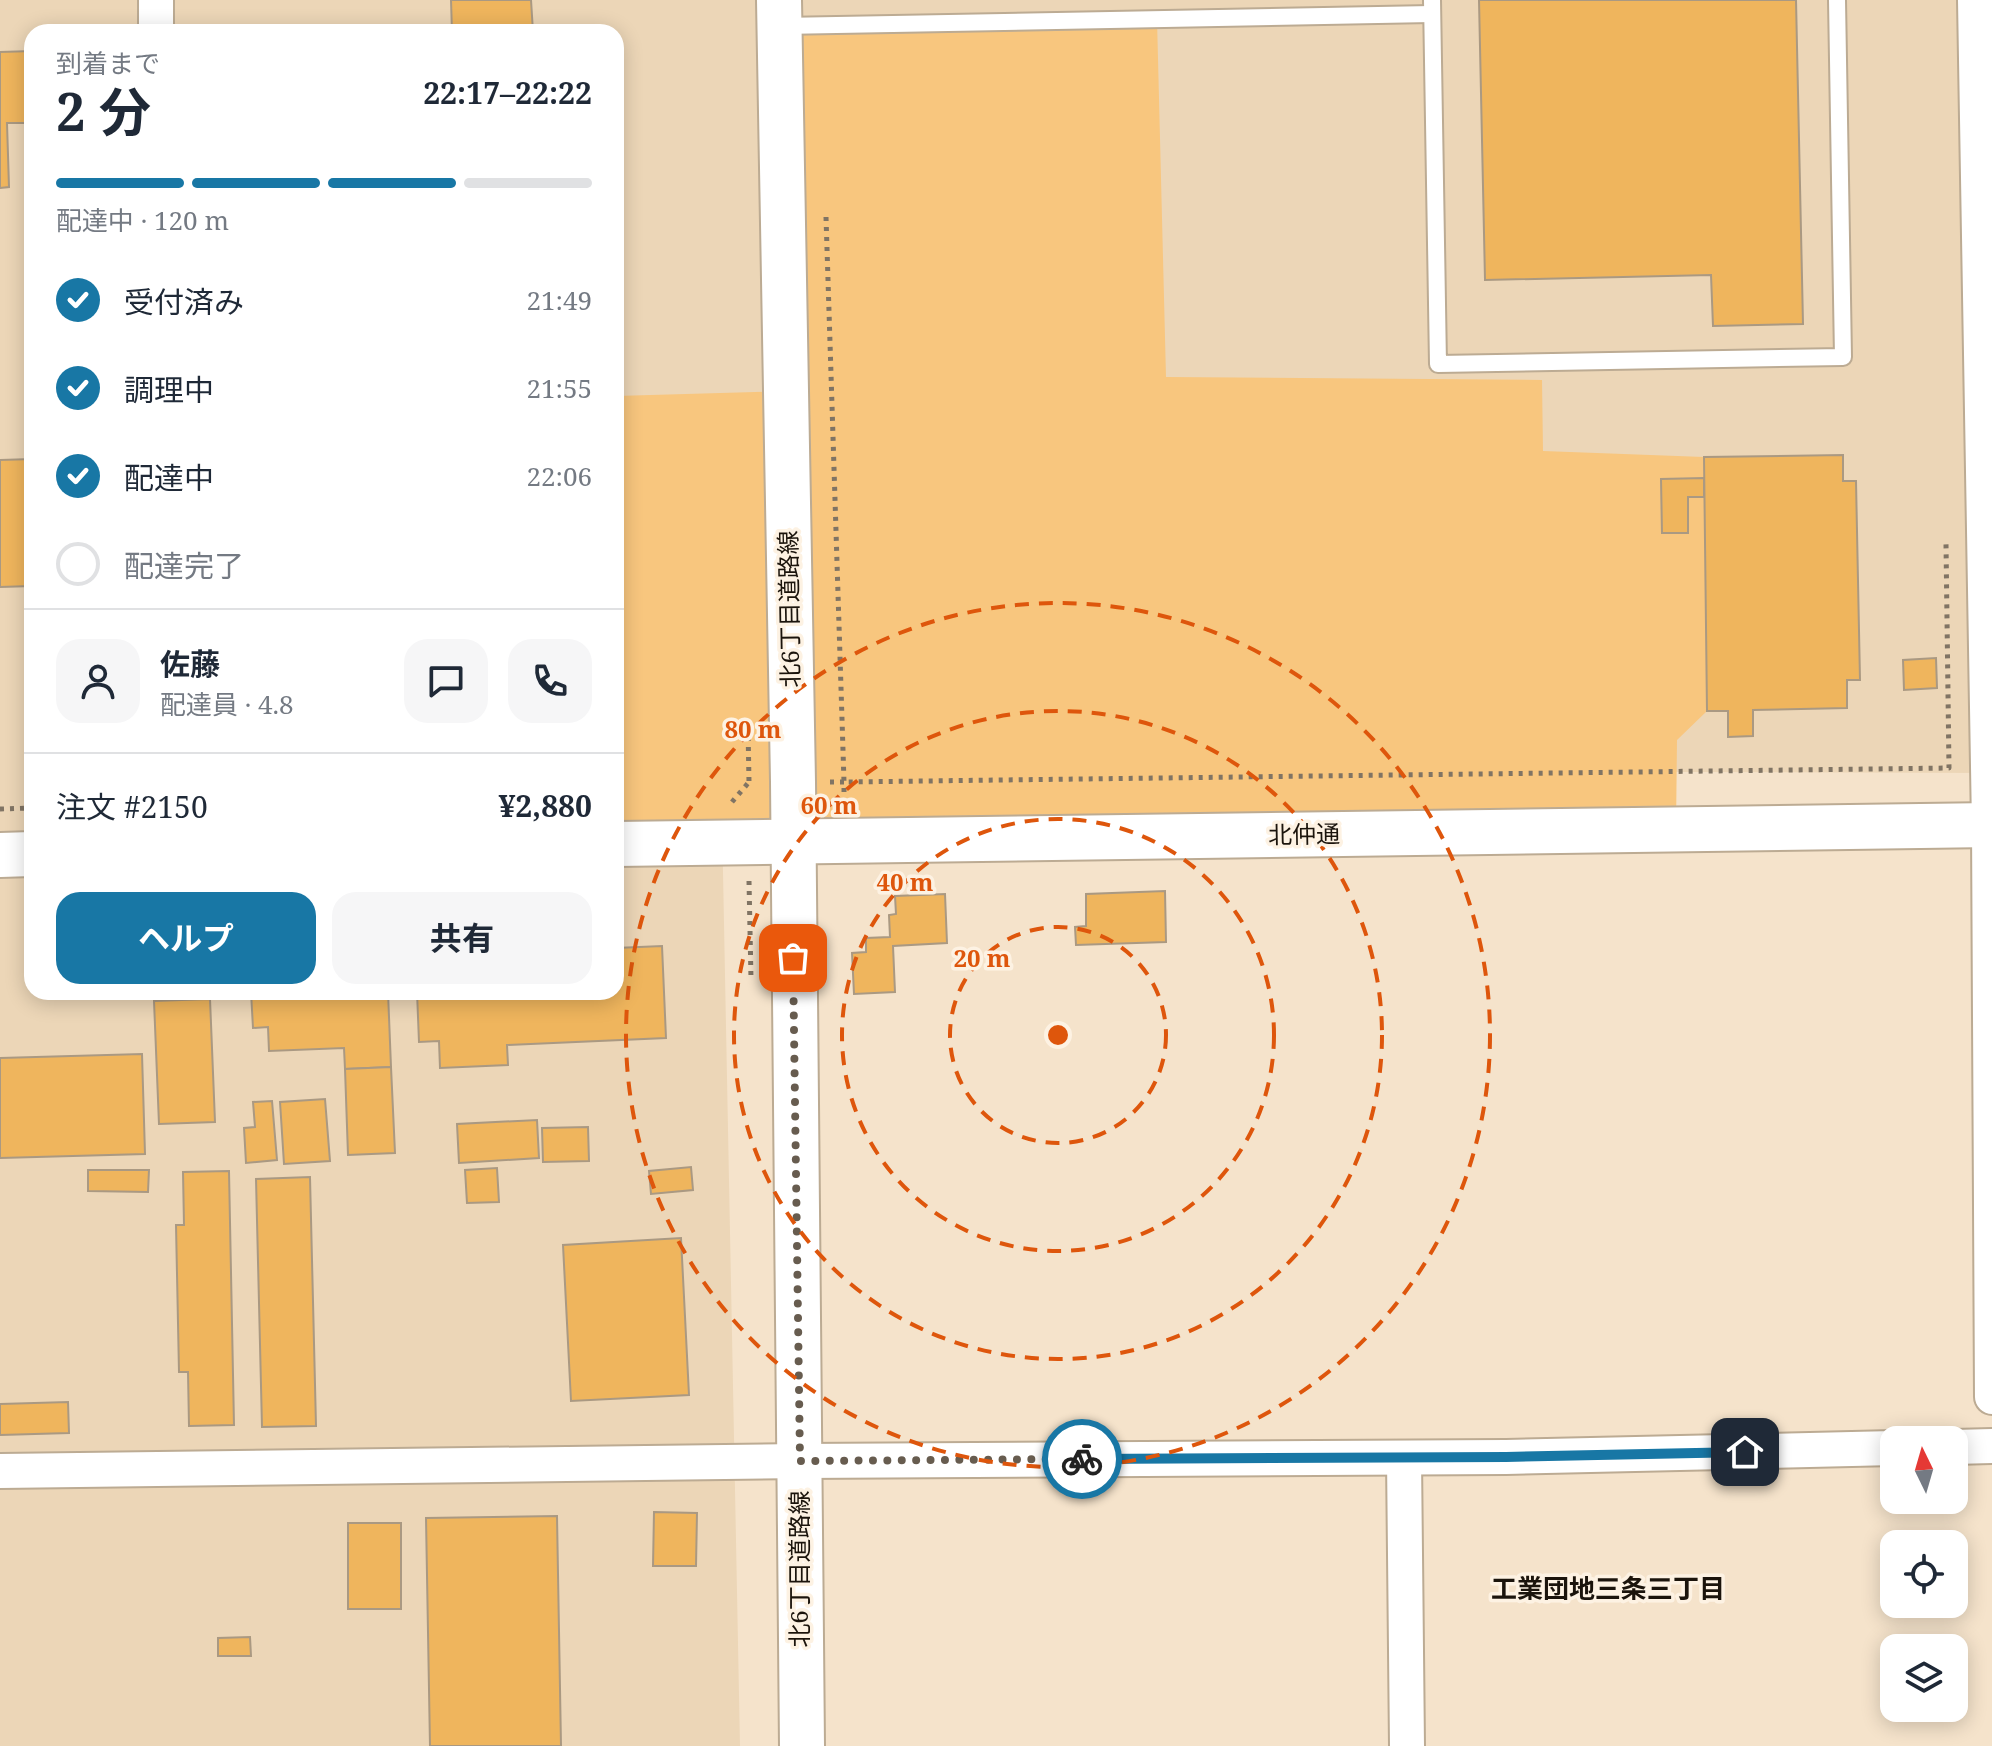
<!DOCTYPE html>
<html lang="ja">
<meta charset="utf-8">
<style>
body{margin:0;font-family:"Noto Serif","Noto Sans JP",serif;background:#f6f6f7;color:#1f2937;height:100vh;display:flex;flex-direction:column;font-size:30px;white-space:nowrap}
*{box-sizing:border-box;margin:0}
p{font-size:26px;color:#747a83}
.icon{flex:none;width:44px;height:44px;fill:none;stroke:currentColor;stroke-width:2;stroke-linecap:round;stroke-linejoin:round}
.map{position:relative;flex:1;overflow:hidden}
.panel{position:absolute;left:24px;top:24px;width:600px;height:976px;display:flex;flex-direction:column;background:#fff;border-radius:24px;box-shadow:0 4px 20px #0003}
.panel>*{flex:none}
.needle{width:52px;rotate:355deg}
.fabs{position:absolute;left:1880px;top:1426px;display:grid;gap:16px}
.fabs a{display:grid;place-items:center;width:88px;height:88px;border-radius:16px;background:#fff;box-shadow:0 4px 20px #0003;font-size:40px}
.pin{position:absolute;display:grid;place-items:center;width:68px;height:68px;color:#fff;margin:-34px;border-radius:16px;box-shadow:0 4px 12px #0006}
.courier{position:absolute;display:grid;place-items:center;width:80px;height:80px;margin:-40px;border:6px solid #1877a5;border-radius:50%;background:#fff;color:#222;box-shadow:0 2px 10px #0007}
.summary em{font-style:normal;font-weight:700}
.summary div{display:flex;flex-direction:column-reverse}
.summary{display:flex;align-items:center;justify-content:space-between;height:136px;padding:0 32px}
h1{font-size:52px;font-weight:700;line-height:60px}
.bar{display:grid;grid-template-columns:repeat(4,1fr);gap:12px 8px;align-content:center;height:96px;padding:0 32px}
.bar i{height:10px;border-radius:6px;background:#e0e1e3}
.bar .selected{background:#1877a5}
.bar p{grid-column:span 4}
.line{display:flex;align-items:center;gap:20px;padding:0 32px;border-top:2px solid #e0e1e3}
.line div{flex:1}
.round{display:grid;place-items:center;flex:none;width:84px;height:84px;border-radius:24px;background:#f6f6f7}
ol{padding:0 32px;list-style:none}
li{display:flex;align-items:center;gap:24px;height:88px}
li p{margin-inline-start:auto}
li .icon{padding:8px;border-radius:50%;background:#1877a5;color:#fff;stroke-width:4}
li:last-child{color:#747a83}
li i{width:44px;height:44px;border:4px solid #e0e1e3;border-radius:50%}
.cta{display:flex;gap:16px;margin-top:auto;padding:16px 32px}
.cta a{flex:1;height:92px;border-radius:24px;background:#1877a5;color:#fff;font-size:32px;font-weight:700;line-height:92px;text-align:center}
.cta a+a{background:#f6f6f7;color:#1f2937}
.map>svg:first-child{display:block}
.built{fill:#ecd6b7;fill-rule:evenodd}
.green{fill:#f8c67e}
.building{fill:#efb55d;stroke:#aa9982;stroke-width:2}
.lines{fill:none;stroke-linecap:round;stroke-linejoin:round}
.lane-casing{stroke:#bcab93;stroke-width:20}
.street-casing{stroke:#bcab93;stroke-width:38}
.secondary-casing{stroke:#bcab93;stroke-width:48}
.path{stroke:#807464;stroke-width:5;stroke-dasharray:4 6;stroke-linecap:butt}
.lane{stroke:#fff;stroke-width:16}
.street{stroke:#fff;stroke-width:34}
.secondary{stroke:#fff;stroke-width:44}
.done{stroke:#675c4f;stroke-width:8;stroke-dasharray:0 14.4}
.route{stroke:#1877a5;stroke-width:10}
.ring{fill:none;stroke:#de560c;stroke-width:4;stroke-dasharray:14 10}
.labels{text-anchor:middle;stroke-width:7;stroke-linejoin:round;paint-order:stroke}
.street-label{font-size:24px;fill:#1b140c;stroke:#fdf2e3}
.neighbourhood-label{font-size:26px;font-weight:bold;fill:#1b140c;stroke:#fdf2e3}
.centre{fill:#de560c;stroke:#fdf2e3;stroke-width:4}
.ring-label{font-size:24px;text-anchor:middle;font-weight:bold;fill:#de560c;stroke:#fdf2e3;stroke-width:7;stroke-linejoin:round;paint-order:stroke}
</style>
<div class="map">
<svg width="1992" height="1746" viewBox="0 0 1992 1746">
<rect width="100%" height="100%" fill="#f5e3cb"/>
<path class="built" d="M0,0H1992V773L721,769L740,1746H0ZM32,32H616V992H32Z"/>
<path class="green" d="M1157,19L1166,377L1542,380L1543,451L1704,457L1707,711L1677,740L1676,829L616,845V396L786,391L780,26Z"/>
<g class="building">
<path d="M451,0H531L533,32H452Z"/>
<path d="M1479,0H1796L1803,324L1713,326L1711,275L1485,280Z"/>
<path d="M32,51V96H28L29,123H7L9,187L0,188V52Z"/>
<path d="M1843,455V481H1856L1860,680H1847V708L1753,710V736L1728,737V711H1707L1704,457Z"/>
<path d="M32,459V586L0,587V460Z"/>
<path d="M1704,478V497H1688V533H1662L1661,479Z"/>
<path d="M1936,658L1937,688L1904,690L1903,660Z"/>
<path d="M1165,891L1166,942L1076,945L1075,927L1086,926V894Z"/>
<path d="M945,894L947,943L893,946L895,992L854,994L852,953L866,952V938L890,937L889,915L896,914L895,896Z"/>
<path d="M662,946L666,1038L507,1045L508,1065L440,1068L439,1041L419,1042L417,992H616V948Z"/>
<path d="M251,992H388L391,1067L345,1069L344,1048L269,1051L268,1027L253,1028Z"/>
<path d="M210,999L215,1122L159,1124L154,1001Z"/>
<path d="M142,1054L145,1154L0,1158V1058Z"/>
<path d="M391,1067L395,1153L348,1155L345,1069Z"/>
<path d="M325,1099L330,1161L284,1164L280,1102Z"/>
<path d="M272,1101L277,1160L246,1163L244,1128L255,1127L253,1102Z"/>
<path d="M537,1120L539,1158L459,1163L457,1124Z"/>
<path d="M588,1127L589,1161L543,1162L542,1128Z"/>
<path d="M691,1167L693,1190L651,1194L649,1171Z"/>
<path d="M497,1168L499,1202L467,1203L465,1170Z"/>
<path d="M88,1170H149L148,1192L88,1191Z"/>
<path d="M229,1171L234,1425L189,1426L188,1372H179L176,1225H184L183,1172Z"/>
<path d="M310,1177L316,1426L262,1427L256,1179Z"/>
<path d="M681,1238L689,1395L571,1401L563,1245Z"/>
<path d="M68,1402L69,1433L0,1435V1404Z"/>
<path d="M654,1512L697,1513L696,1566H653Z"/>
<path d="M557,1516L561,1746H430L426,1518Z"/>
<rect x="348" y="1523" width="53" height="86"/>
<path d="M250,1637L251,1656H218V1638Z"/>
</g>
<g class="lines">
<defs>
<g id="lane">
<path d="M1432,0L1438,364L1843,357L1837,0"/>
<path d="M781,26L1432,14"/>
</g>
<g id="street">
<path d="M156,0V32"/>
<path d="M1975,0L1989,825L1992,1397"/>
<path d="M1954,1447L1992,1446"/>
<path d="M1404,1458L1407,1746"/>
<path d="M0,1471L800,1461L1506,1457L1894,1448"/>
</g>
<g id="secondary">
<path d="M779,0L793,782L802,1746"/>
<path d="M616,844L1992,825"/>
<path d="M0,855L32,854"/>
</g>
</defs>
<use href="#lane" class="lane-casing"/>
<use href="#street" class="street-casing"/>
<use href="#secondary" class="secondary-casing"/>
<g class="path">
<path d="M826,217L844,782L1949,768L1946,544"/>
<path d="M748,727L749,782"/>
<path d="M830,782H844V802"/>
<path d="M732,802L749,782H752"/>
<path d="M0,809L32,808"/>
<path d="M749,881L751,979"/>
</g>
<use href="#lane" class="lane"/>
<use href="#street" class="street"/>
<use href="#secondary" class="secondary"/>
</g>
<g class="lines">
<path class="done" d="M793,958L800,1461L1082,1459"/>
<path class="route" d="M1082,1459L1506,1457L1745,1452"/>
</g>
<g class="ring">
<circle cx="1058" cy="1035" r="108"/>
<circle cx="1058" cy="1035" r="216"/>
<circle cx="1058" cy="1035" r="324"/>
<circle cx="1058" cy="1035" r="432"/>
</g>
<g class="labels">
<g class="street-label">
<text transform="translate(790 609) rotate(-91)" y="8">北6丁目道路線</text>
<text transform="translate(1304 835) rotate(-1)" y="8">北仲通</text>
<text transform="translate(800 1569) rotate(-90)" y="8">北6丁目道路線</text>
</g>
<g class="neighbourhood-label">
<text x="1608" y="1598">工業団地三条三丁目</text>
</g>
</g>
<circle cx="1058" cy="1035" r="12" class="centre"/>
<g class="ring-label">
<text x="753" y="738">80 m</text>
<text x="829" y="814">60 m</text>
<text x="905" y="891">40 m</text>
<text x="982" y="967">20 m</text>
</g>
</svg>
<div class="fabs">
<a><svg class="needle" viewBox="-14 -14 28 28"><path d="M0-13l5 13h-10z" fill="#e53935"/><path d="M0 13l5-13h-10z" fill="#747a83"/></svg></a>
<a><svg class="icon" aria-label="locate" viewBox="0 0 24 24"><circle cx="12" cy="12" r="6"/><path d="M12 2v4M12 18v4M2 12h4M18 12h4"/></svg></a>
<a><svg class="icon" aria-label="layers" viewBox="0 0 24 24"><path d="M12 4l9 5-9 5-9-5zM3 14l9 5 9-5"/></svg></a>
</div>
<div class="pin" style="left:793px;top:958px;background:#ea580c"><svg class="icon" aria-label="bag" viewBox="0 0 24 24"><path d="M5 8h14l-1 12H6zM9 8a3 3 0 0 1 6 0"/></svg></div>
<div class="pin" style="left:1745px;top:1452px;background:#1f2937"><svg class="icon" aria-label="home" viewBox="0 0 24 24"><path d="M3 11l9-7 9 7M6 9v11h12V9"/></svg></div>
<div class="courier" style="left:1082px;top:1459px"><svg class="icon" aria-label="bike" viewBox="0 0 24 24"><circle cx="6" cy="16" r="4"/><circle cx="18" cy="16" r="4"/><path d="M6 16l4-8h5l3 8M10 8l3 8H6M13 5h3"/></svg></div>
<section class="panel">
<div class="summary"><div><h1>2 分</h1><p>到着まで</p></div><em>22:17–22:22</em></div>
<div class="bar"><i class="selected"></i><i class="selected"></i><i class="selected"></i><i></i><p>配達中 · 120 m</p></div>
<ol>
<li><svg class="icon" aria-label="check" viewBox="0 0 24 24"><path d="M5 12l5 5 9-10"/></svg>受付済み<p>21:49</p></li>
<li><svg class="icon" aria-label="check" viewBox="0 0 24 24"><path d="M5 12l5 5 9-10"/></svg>調理中<p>21:55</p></li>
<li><svg class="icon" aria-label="check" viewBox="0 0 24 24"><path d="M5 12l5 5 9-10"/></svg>配達中<p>22:06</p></li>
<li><i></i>配達完了</li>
</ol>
<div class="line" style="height:144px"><a class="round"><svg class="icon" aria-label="person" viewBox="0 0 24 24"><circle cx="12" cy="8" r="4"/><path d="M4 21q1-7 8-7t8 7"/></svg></a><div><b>佐藤</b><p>配達員 · 4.8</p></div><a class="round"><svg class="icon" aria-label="chat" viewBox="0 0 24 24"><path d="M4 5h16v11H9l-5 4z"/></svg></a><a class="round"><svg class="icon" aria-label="phone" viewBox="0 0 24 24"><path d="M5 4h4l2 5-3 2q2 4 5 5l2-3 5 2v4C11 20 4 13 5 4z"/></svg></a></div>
<div class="line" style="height:104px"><div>注文 #2150</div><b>¥2,880</b></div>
<div class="cta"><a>ヘルプ</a><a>共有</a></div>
</section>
</div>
